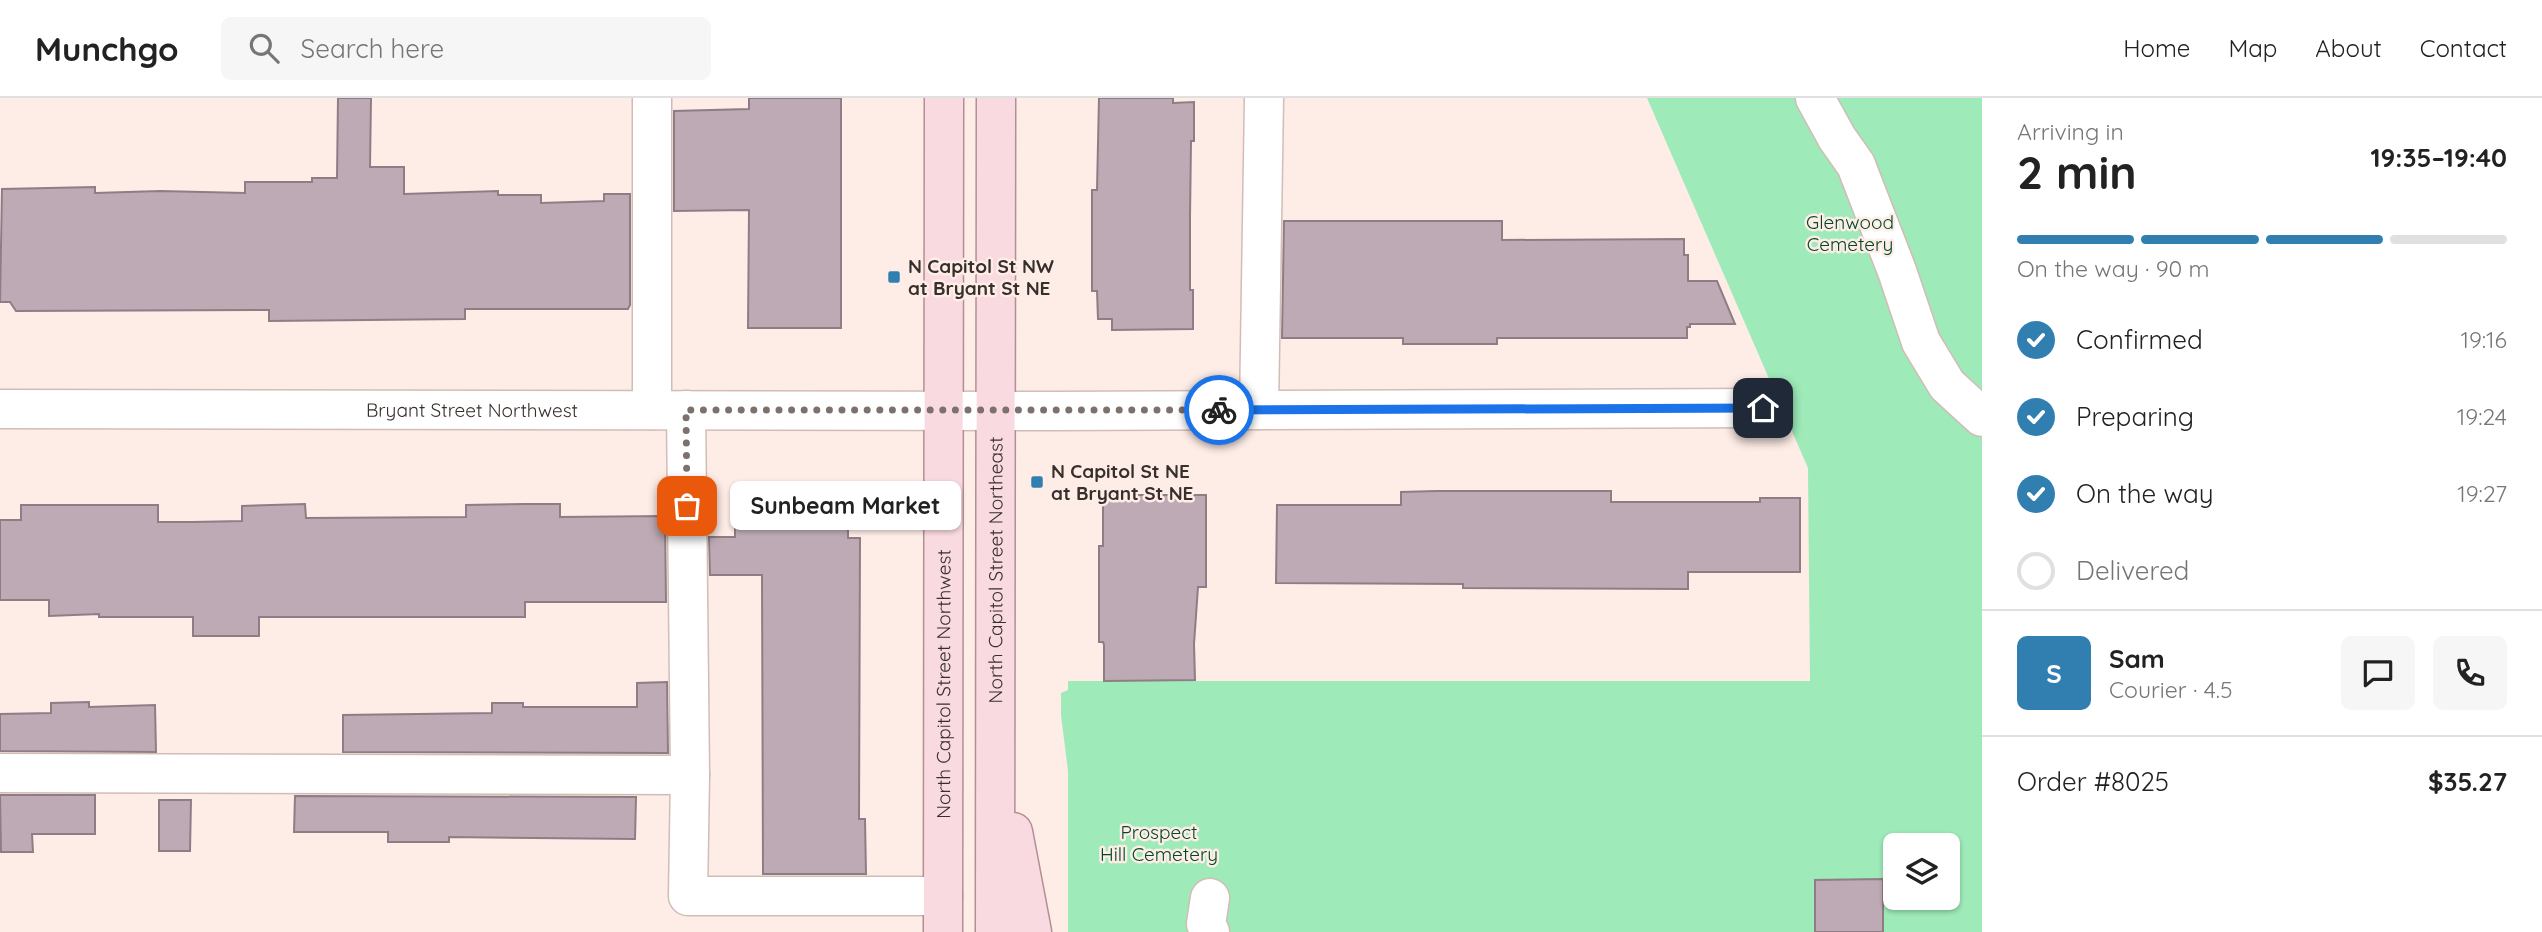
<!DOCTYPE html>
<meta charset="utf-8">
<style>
body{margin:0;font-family:Quicksand,sans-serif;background:#f6f6f6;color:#222;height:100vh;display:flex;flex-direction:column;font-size:26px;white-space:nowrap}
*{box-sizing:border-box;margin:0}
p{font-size:23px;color:#767676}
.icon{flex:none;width:38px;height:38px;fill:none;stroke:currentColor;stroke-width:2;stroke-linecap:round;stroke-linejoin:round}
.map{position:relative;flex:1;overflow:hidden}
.details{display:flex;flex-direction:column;background:#fff;width:560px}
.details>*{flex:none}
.tools{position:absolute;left:1883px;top:735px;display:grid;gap:14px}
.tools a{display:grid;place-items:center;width:77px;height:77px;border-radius:10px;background:#fff;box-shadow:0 2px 5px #0004;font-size:35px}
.pin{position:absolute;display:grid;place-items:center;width:60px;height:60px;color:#fff;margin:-30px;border-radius:14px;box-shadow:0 4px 10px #0006}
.courier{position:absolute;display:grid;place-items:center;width:70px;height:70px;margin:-35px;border:5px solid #1a73e8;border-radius:50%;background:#fff;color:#222;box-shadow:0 2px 9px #0007}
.bubble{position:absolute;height:49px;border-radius:10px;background:#fff;box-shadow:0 2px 5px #0004;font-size:23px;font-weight:700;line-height:49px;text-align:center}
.overview em{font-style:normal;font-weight:700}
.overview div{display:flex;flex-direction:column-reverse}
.overview{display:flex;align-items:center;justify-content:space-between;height:119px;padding:0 35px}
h1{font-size:46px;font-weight:700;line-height:52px}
.bar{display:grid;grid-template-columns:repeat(4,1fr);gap:10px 7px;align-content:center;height:84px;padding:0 35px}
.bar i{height:9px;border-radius:5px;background:#e0e0e0}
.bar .current{background:#317fb1}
.bar p{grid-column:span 4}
.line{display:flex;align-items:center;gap:18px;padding:0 35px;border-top:2px solid #e0e0e0}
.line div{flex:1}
.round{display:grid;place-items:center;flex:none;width:74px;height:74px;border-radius:10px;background:#f6f6f6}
ol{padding:0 35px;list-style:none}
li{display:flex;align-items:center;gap:21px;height:77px}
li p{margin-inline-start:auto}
li .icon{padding:7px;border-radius:50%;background:#317fb1;color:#fff;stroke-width:4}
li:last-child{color:#767676}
li i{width:38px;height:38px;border:4px solid #e0e0e0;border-radius:50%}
header{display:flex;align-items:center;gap:42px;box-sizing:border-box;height:98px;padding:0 35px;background:#fff;border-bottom:2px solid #e0e0e0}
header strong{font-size:33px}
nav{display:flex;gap:38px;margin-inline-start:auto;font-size:24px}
.search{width:490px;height:63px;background:#f6f6f6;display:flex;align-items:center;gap:18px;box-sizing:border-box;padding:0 24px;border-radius:10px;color:#767676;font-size:26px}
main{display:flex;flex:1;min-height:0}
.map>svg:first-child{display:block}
.green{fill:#9eeab8;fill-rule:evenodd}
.building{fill:#bdaab4;stroke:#8f7d86;stroke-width:2}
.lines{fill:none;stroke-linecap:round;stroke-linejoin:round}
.minor-casing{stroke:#d2bdb6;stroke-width:41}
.major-casing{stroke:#b28f94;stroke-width:41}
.minor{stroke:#fff;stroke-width:38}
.major{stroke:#f8dae0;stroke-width:38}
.done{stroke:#7d716d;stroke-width:7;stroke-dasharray:0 12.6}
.route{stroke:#1a73e8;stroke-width:9}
.poi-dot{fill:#317fb1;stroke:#feece6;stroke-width:2.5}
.labels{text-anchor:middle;stroke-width:5;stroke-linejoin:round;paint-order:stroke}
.park-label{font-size:19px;fill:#004825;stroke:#feece6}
.poi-label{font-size:19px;font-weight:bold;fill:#372f2c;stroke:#feece6;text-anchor:start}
.street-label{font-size:19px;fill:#372f2c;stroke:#feece6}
</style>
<header>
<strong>Munchgo</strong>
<div class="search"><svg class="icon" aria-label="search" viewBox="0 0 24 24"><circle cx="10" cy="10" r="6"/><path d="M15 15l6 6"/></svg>Search here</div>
<nav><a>Home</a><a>Map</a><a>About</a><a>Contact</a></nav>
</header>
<main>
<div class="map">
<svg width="1982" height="834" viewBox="0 0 1982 834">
<rect width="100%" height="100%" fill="#feece6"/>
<path class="green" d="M1647,0H1982V834H1068V673L1061,617V595L1068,592V583H1810L1808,370ZM1895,747H1948V800H1895Z"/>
<g class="building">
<path d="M338,0H371L370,69H404V96L498,93V97H541V105L604,103V96H630V207L628,211H465V221L269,223V212L16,213L10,204H0L2,91L95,89V95L160,93L245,95V84H312V80H337Z"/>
<path d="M749,0H841V230H748L749,112L674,113V13L749,11Z"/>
<path d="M1099,0H1173V5L1194,4V43H1191L1190,119V192H1193V231L1112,232V221H1098L1097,193H1092V92H1097Z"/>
<path d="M1284,123H1502V142L1684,141V157H1688V183H1717L1735,226H1690V229H1687V240H1497V246H1403V240H1282Z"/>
<path d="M1436,393H1611V404H1760V400H1800V474H1688V491L1463,490V486L1276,485L1277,407H1401V394Z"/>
<path d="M735,397H848V440H860L859,721H865L866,776H763L762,477H710L709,439H735Z"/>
<path d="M1103,397H1206V489H1198L1194,546L1195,582L1104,583V547L1103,544H1099V448H1103Z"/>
<path d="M305,406L306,420L466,419V407L525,406H560V419L665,418L666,504H525V519H259V538H193V519H99V516L49,518V502H0V422H21V407H158V424H193L242,423V408Z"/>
<path d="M667,584L668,655L343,654V617L492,615V605H523V609H637V585Z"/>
<path d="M89,604V609L155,607L156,654L0,653V616L51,615V605Z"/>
<path d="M0,697H95V736H32L33,754H1Z"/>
<path d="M295,698L636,699L635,741L449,739V744H388V734H294Z"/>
<path d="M159,702H191L190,753H159Z"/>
<path d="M1883,781V834H1815V782Z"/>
</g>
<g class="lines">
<defs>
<g id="minor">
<path d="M652,0V312"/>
<path d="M1815,0L1837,40L1856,67L1897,173L1921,244L1947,287L1982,319"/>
<path id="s1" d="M0,311L1054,313L1763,310"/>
<path d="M686,312L690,677"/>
<path d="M1259,312L1264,0"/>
<path d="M0,675L690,677L688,798H943"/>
<path d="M1210,800L1206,826L1210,834"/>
</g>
<g id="major">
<path d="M1013,734L1032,834"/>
<path id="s2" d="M943,834L944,0"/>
<path id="s3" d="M995,834L996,0"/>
</g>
</defs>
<use href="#minor" class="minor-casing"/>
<use href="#major" class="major-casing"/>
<use href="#minor" class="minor"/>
<use href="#major" class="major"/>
</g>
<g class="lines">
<path class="done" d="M687,408L686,312H1219"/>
<path class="route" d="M1219,312L1763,310"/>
</g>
<g class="poi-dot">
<rect x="887" y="172" width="14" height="14" rx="3.5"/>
<rect x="1030" y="377" width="14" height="14" rx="3.5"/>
</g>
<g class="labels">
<g class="park-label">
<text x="1850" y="131">Glenwood<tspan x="1850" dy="22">Cemetery</tspan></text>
<text x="1159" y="741">Prospect<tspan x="1159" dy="22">Hill Cemetery</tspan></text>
</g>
<g class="poi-label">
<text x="908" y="175">N Capitol St NW<tspan x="908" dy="22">at Bryant St NE</tspan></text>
<text x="1051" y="380">N Capitol St NE<tspan x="1051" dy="22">at Bryant St NE</tspan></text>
</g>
<g class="street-label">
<text dy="7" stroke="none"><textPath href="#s1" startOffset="472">Bryant Street Northwest</textPath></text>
<text dy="7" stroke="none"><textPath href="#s3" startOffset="362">North Capitol Street Northeast</textPath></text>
<text dy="7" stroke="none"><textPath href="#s2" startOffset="248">North Capitol Street Northwest</textPath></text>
</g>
</g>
</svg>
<div class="tools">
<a><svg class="icon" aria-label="layers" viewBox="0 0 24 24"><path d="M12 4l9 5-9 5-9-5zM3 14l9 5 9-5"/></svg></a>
</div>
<div class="pin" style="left:687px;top:408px;background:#ea580c"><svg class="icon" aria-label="bag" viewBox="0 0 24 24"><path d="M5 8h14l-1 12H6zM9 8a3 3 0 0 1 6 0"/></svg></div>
<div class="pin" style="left:1763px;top:310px;background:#1f2937"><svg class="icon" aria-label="home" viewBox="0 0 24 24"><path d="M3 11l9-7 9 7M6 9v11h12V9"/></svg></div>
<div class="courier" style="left:1219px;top:312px"><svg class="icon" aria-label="bike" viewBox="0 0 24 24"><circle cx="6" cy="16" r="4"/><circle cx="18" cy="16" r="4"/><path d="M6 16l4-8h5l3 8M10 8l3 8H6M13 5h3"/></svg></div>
<div class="bubble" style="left:730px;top:383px;width:231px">Sunbeam Market</div>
</div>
<section class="details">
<div class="overview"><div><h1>2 min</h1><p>Arriving in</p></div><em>19:35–19:40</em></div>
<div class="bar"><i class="current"></i><i class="current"></i><i class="current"></i><i></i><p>On the way · 90 m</p></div>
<ol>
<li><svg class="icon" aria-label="check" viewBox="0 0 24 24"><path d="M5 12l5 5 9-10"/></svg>Confirmed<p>19:16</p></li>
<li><svg class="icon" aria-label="check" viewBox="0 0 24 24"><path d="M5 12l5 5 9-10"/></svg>Preparing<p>19:24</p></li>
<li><svg class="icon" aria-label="check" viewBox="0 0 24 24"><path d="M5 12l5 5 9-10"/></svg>On the way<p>19:27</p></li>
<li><i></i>Delivered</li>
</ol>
<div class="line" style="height:126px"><b class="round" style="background:#317fb1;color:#fff">S</b><div><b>Sam</b><p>Courier · 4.5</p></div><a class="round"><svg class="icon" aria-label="chat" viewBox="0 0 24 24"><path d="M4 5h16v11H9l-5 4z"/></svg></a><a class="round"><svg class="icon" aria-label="phone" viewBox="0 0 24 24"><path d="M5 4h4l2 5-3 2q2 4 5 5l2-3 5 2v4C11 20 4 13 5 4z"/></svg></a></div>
<div class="line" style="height:91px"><div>Order #8025</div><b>$35.27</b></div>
</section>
</main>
